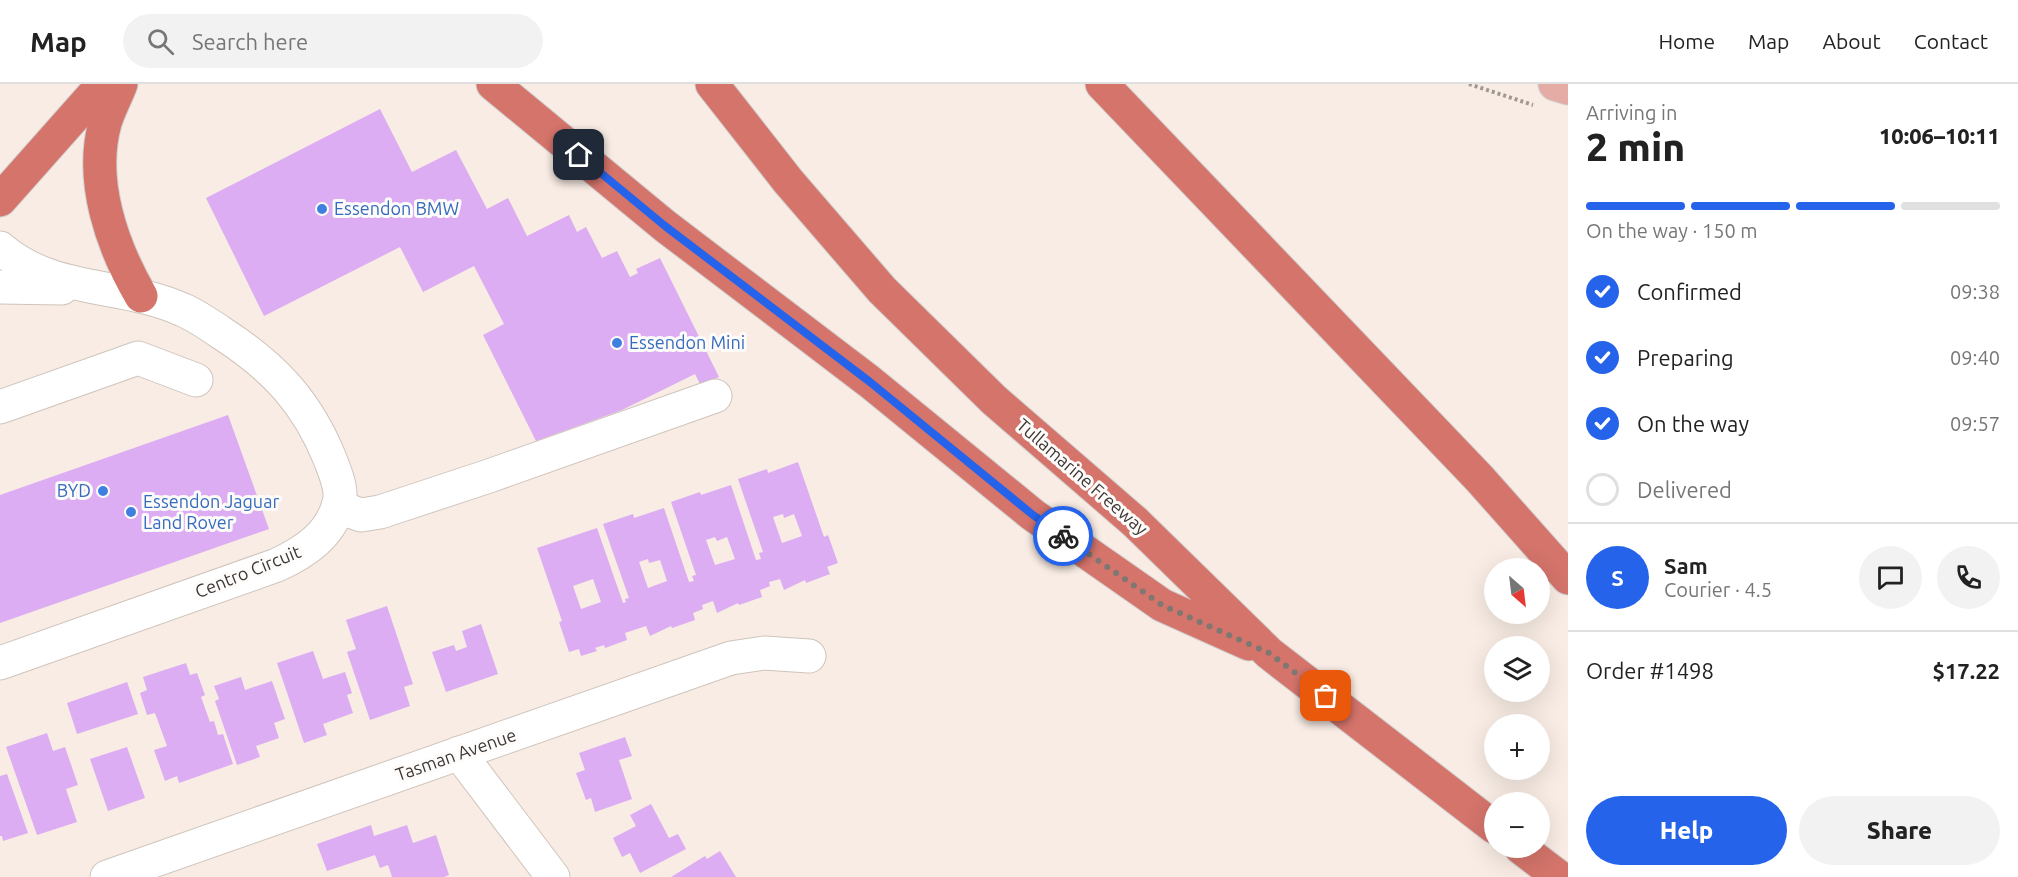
<!DOCTYPE html>
<meta charset="utf-8">
<style>
body{margin:0;font-family:Ubuntu,sans-serif;background:#f2f2f2;color:#222;height:100vh;display:flex;flex-direction:column;font-size:22px;white-space:nowrap}
*{box-sizing:border-box;margin:0}
p{font-size:20px;color:#767676}
.icon{flex:none;width:33px;height:33px;fill:none;stroke:currentColor;stroke-width:2;stroke-linecap:round;stroke-linejoin:round}
.map{position:relative;flex:1;overflow:hidden}
.side{display:flex;flex-direction:column;background:#fff;width:450px}
.side>*{flex:none}
.needle{width:39px;rotate:152deg}
.controls{position:absolute;left:1484px;top:474px;display:grid;gap:12px}
.controls a{display:grid;place-items:center;width:66px;height:66px;border-radius:50%;background:#fff;box-shadow:0 6px 24px #0002;font-size:30px}
.pin{position:absolute;display:grid;place-items:center;width:51px;height:51px;color:#fff;margin:-26px;border-radius:12px;box-shadow:0 3px 9px #0006}
.courier{position:absolute;display:grid;place-items:center;width:60px;height:60px;margin:-30px;border:4px solid #2563eb;border-radius:50%;background:#fff;color:#222;box-shadow:0 2px 8px #0007}
.summary em{font-style:normal;font-weight:800}
.summary div{display:flex;flex-direction:column-reverse}
.summary{display:flex;align-items:center;justify-content:space-between;height:102px;padding:0 18px}
h1{font-size:39px;font-weight:800;line-height:45px}
.bar{display:grid;grid-template-columns:repeat(4,1fr);gap:9px 6px;align-content:center;height:72px;padding:0 18px}
.bar i{height:8px;border-radius:4px;background:#e0e0e0}
.bar .active{background:#2563eb}
.bar p{grid-column:span 4}
.line{display:flex;align-items:center;gap:15px;padding:0 18px;border-top:2px solid #e0e0e0}
.line div{flex:1}
.round{display:grid;place-items:center;flex:none;width:63px;height:63px;border-radius:32px;background:#f2f2f2}
ol{padding:0 18px;list-style:none}
li{display:flex;align-items:center;gap:18px;height:66px}
li p{margin-inline-start:auto}
li .icon{padding:6px;border-radius:50%;background:#2563eb;color:#fff;stroke-width:4}
li:last-child{color:#767676}
li i{width:33px;height:33px;border:3px solid #e0e0e0;border-radius:50%}
.action{display:flex;gap:12px;margin-top:auto;padding:12px 18px}
.action a{flex:1;height:69px;border-radius:36px;background:#2563eb;color:#fff;font-size:24px;font-weight:800;line-height:69px;text-align:center}
.action a+a{background:#f2f2f2;color:#222}
header{display:flex;align-items:center;gap:36px;box-sizing:border-box;height:84px;padding:0 30px;background:#fff;border-bottom:2px solid #e0e0e0}
header strong{font-size:28px}
nav{display:flex;gap:33px;margin-inline-start:auto;font-size:21px}
.search{width:420px;height:54px;background:#f2f2f2;display:flex;align-items:center;gap:15px;box-sizing:border-box;padding:0 21px;border-radius:33px;color:#767676;font-size:22px}
main{display:flex;flex:1;min-height:0}
.map>svg:first-child{display:block}
.building{fill:#dcadf2;fill-rule:evenodd}
.lines{fill:none;stroke-linecap:round;stroke-linejoin:round}
.minor-casing{stroke:#cfc4bc;stroke-width:35}
.major-casing{stroke:#d0cfcf;stroke-width:35}
.highway-casing{stroke:#d0cfcf;stroke-width:35}
.path{stroke:#a19893;stroke-width:4;stroke-dasharray:3 3;stroke-linecap:butt}
.minor{stroke:#fff;stroke-width:33}
.major{stroke:#e5aca6;stroke-width:33}
.highway{stroke:#d4746b;stroke-width:33}
.done{stroke:#7e7772;stroke-width:6;stroke-dasharray:0 10.8}
.route{stroke:#2563eb;stroke-width:8}
.shop-dot{fill:#3f7fe0;stroke:#fefcfa;stroke-width:2}
.labels{text-anchor:middle;stroke-width:6;stroke-linejoin:round;paint-order:stroke}
.shop-label{font-size:18px;fill:#366cbe;stroke:#fefcfa;text-anchor:start}
.street-label{font-size:18px;fill:#3d3835;stroke:#fefcfa}
</style>
<header>
<strong>Map</strong>
<div class="search"><svg class="icon" aria-label="search" viewBox="0 0 24 24"><circle cx="10" cy="10" r="6"/><path d="M15 15l6 6"/></svg>Search here</div>
<nav><a>Home</a><a>Map</a><a>About</a><a>Contact</a></nav>
</header>
<main>
<div class="map">
<svg width="1568" height="793" viewBox="0 0 1568 793">
<rect width="100%" height="100%" fill="#f8ece4"/>
<g class="building">
<path d="M380,25L412,88L456,66L487,125L508,114L527,152L569,131L577,148L586,143L602,174L617,167L630,193L638,189L636,185L660,174L719,293L701,302L695,290L622,326L536,357L483,251L504,240L474,182L423,208L400,163L264,232L206,114Z"/>
<path d="M228,331L269,445L0,539V411Z"/>
<path d="M798,378L824,453L828,451L838,479L827,483L830,490L806,499L805,496L784,506L780,495L769,498L770,502L760,506L762,513L739,521L738,519L717,529L713,517L702,521L703,525L693,529L695,536L672,544L671,542L650,552L646,542L625,549L627,556L605,564L604,561L595,564L597,567L581,572L579,565L569,568L559,538L562,537L537,464L597,444L623,519L626,518L625,515L629,514L603,440L633,430L634,434L664,424L689,498L694,497L692,492L696,491L671,418L700,408L701,411L731,401L756,476L761,475L759,469L763,468L738,395L767,385L768,389ZM783,430L784,434L794,430L802,452L782,459L773,433ZM715,453L717,457L727,453L735,475L715,481L706,456ZM648,475L649,479L660,476L667,497L648,504L639,478ZM593,495L601,518L581,525L573,502Z"/>
<path d="M387,522L413,600L404,603L410,622L370,636L347,568L356,565L346,536Z"/>
<path d="M481,540L498,590L446,608L432,568L454,561L456,567L467,563L462,547Z"/>
<path d="M313,567L323,595L345,588L352,609L347,611L353,629L323,640L327,651L304,659L277,579Z"/>
<path d="M186,579L190,591L197,589L205,611L201,613L210,638L214,637L218,651L223,650L233,680L179,699L177,692L165,697L154,666L167,662L155,629L147,631L140,609L147,606L143,593Z"/>
<path d="M241,593L245,606L272,597L285,635L274,639L279,654L256,662L260,673L237,681L215,617L219,615L214,602Z"/>
<path d="M127,598L138,630L77,650L67,619Z"/>
<path d="M47,649L53,667L65,663L78,701L66,705L77,738L37,751L6,663Z"/>
<path d="M625,653L632,672L619,676L632,715L595,728L591,714L586,716L576,689L585,686L579,669Z"/>
<path d="M127,663L145,714L108,727L90,675Z"/>
<path d="M7,690L28,749L3,757L2,752H0V692Z"/>
<path d="M651,720L669,754L678,750L686,765L640,789L630,769L622,773L613,754L636,742L630,731Z"/>
<path d="M371,741L374,752L407,741L413,759L436,751L449,791L444,793H392L388,781L380,784L375,771L327,787L317,760Z"/>
<path d="M720,767L736,793H671L705,772L707,775Z"/>
</g>
<g class="lines">
<defs>
<g id="minor">
<path d="M0,164C55,211 122,198 183,226C197,232 210,241 223,250C274,283 307,318 330,375C335,388 343,406 339,419C331,451 305,468 277,481L0,579"/>
<path d="M0,203L62,204"/>
<path d="M0,323L138,274L196,296"/>
<path d="M338,423L361,431L380,428L489,392L715,312"/>
<path d="M459,669L553,793"/>
<path d="M107,793L731,574L764,569L809,572"/>
</g>
<path id="major" d="M1555,0L1568,4"/>
<g id="highway">
<path d="M121,0C116,13 109,26 105,39C89,97 112,162 141,212"/>
<path d="M493,0L665,142L870,298L1033,431L1162,521L1249,560"/>
<path d="M712,0L788,97L882,206L994,316L1135,438L1269,569L1494,743"/>
<path d="M1102,0L1479,394L1568,494"/>
<path d="M0,116L103,0"/>
<path d="M1521,764L1559,793"/>
</g>
</defs>
<use href="#minor" class="minor-casing"/>
<use href="#major" class="major-casing"/>
<use href="#highway" class="highway-casing"/>
<path class="path" d="M1469,0L1533,21"/>
<use href="#minor" class="minor"/>
<use href="#major" class="major"/>
<use href="#highway" class="highway"/>
</g>
<g class="lines">
<path class="done" d="M1063,452L1162,521L1269,569L1326,612"/>
<path class="route" d="M579,71L665,142L870,298L1033,431L1063,452"/>
</g>
<g class="shop-dot">
<circle cx="322" cy="125" r="6"/>
<circle cx="617" cy="259" r="6"/>
<circle cx="103" cy="407" r="6"/>
<circle cx="131" cy="428" r="6"/>
</g>
<g class="labels">
<g class="shop-label">
<text x="334" y="131">Essendon BMW</text>
<text x="629" y="265">Essendon Mini</text>
<text x="91" y="413" text-anchor="end">BYD</text>
<text x="143" y="424">Essendon Jaguar<tspan x="143" dy="21">Land Rover</tspan></text>
</g>
<g class="street-label">
<text transform="translate(1082 393) rotate(41)" y="6">Tullamarine Freeway</text>
<text transform="translate(248 488) rotate(-22)" y="6">Centro Circuit</text>
<text transform="translate(456 671) rotate(-19)" y="6">Tasman Avenue</text>
</g>
</g>
</svg>
<div class="controls">
<a><svg class="needle" viewBox="-14 -14 28 28"><path d="M0-13l5 13h-10z" fill="#e53935"/><path d="M0 13l5-13h-10z" fill="#767676"/></svg></a>
<a><svg class="icon" aria-label="layers" viewBox="0 0 24 24"><path d="M12 4l9 5-9 5-9-5zM3 14l9 5 9-5"/></svg></a>
<a>+</a>
<a>−</a>
</div>
<div class="pin" style="left:1326px;top:612px;background:#ea580c"><svg class="icon" aria-label="bag" viewBox="0 0 24 24"><path d="M5 8h14l-1 12H6zM9 8a3 3 0 0 1 6 0"/></svg></div>
<div class="pin" style="left:579px;top:71px;background:#1f2937"><svg class="icon" aria-label="home" viewBox="0 0 24 24"><path d="M3 11l9-7 9 7M6 9v11h12V9"/></svg></div>
<div class="courier" style="left:1063px;top:452px"><svg class="icon" aria-label="bike" viewBox="0 0 24 24"><circle cx="6" cy="16" r="4"/><circle cx="18" cy="16" r="4"/><path d="M6 16l4-8h5l3 8M10 8l3 8H6M13 5h3"/></svg></div>
</div>
<section class="side">
<div class="summary"><div><h1>2 min</h1><p>Arriving in</p></div><em>10:06–10:11</em></div>
<div class="bar"><i class="active"></i><i class="active"></i><i class="active"></i><i></i><p>On the way · 150 m</p></div>
<ol>
<li><svg class="icon" aria-label="check" viewBox="0 0 24 24"><path d="M5 12l5 5 9-10"/></svg>Confirmed<p>09:38</p></li>
<li><svg class="icon" aria-label="check" viewBox="0 0 24 24"><path d="M5 12l5 5 9-10"/></svg>Preparing<p>09:40</p></li>
<li><svg class="icon" aria-label="check" viewBox="0 0 24 24"><path d="M5 12l5 5 9-10"/></svg>On the way<p>09:57</p></li>
<li><i></i>Delivered</li>
</ol>
<div class="line" style="height:108px"><b class="round" style="background:#2563eb;color:#fff">S</b><div><b>Sam</b><p>Courier · 4.5</p></div><a class="round"><svg class="icon" aria-label="chat" viewBox="0 0 24 24"><path d="M4 5h16v11H9l-5 4z"/></svg></a><a class="round"><svg class="icon" aria-label="phone" viewBox="0 0 24 24"><path d="M5 4h4l2 5-3 2q2 4 5 5l2-3 5 2v4C11 20 4 13 5 4z"/></svg></a></div>
<div class="line" style="height:78px"><div>Order #1498</div><b>$17.22</b></div>
<div class="action"><a>Help</a><a>Share</a></div>
</section>
</main>
